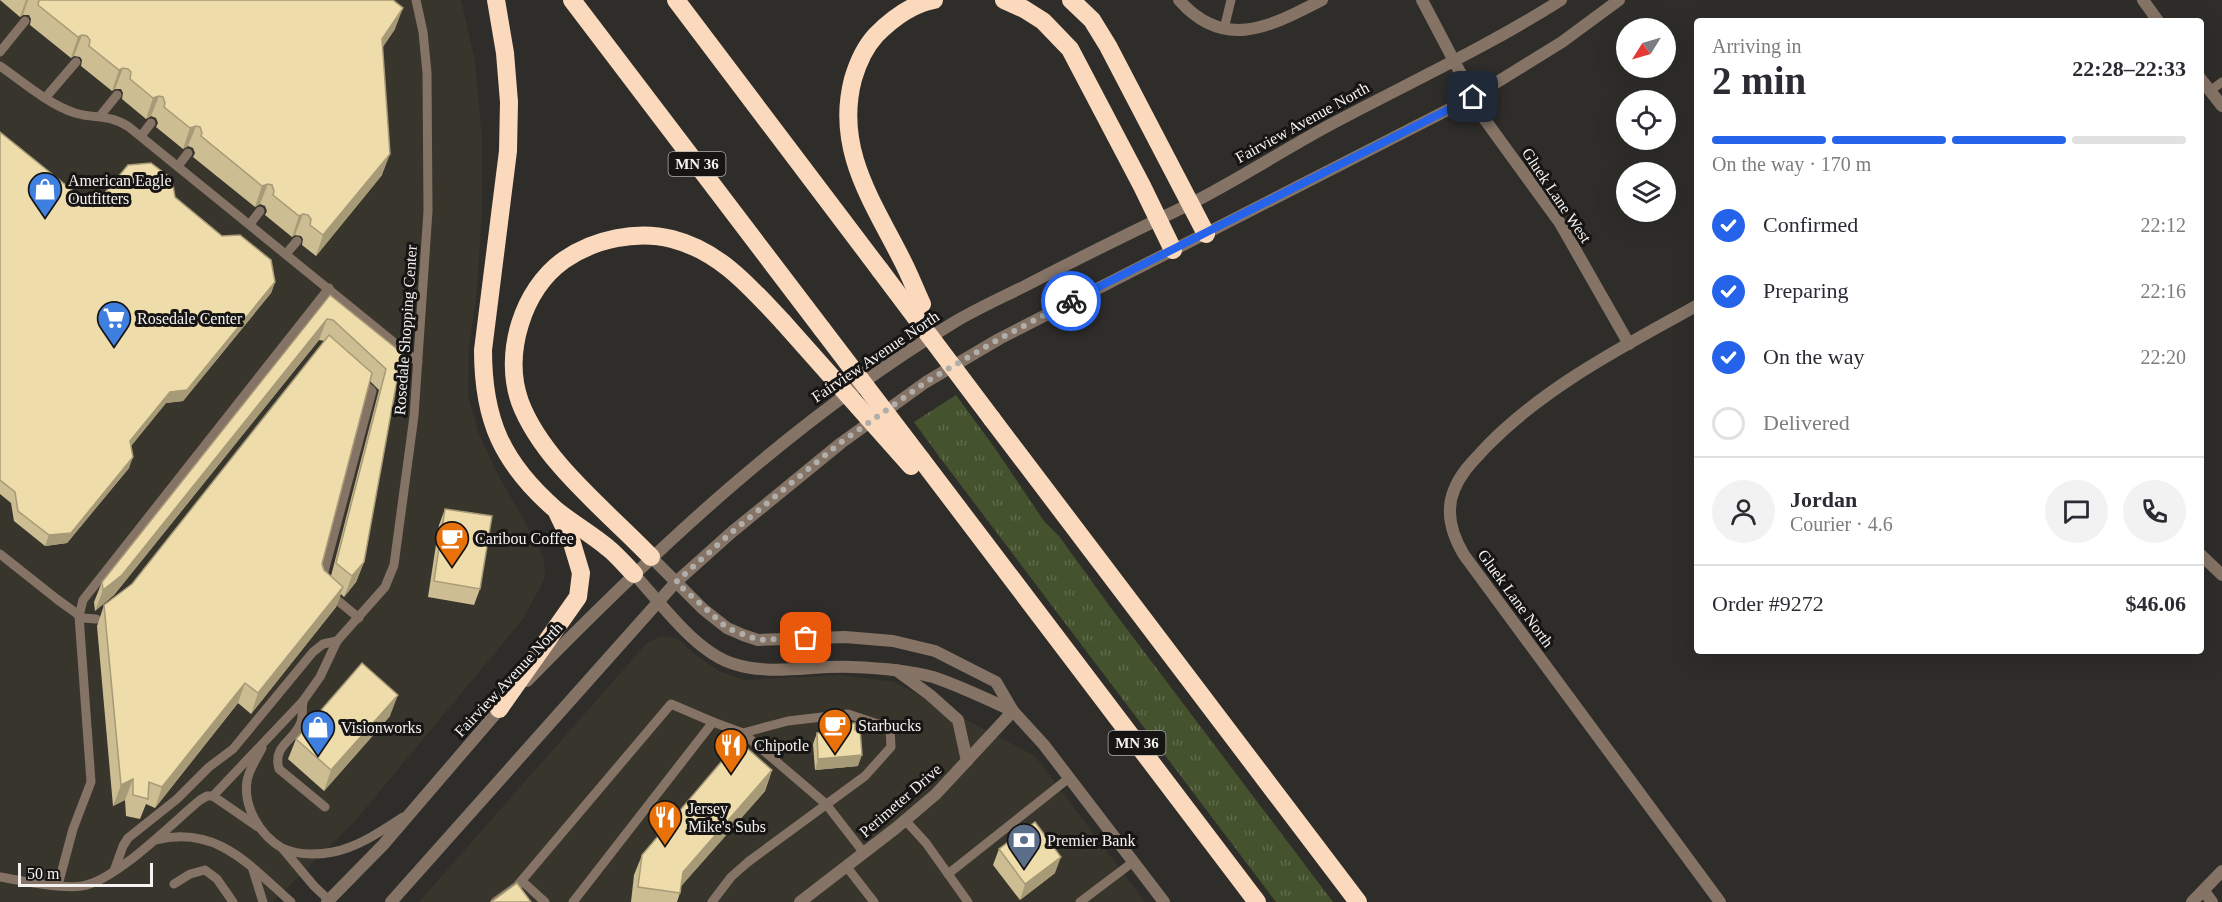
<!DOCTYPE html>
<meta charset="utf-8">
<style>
body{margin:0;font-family:"Times New Roman",serif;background:#f2f2f3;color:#2b2b33;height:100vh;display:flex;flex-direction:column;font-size:22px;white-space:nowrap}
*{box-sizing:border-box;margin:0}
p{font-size:20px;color:#7c7c81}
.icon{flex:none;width:33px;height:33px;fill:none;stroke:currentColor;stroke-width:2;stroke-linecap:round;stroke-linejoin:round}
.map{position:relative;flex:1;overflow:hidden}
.panel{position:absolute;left:1694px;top:18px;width:510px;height:636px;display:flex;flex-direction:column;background:#fff;border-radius:6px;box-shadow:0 6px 24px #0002}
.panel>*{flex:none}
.needle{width:39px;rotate:233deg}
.fabs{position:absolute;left:1616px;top:18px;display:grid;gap:12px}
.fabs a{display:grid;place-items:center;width:60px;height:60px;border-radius:50%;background:#fff;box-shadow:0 6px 24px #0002;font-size:30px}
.scale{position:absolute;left:18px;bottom:15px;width:135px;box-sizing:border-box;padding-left:6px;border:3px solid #f4f3f1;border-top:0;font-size:16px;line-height:21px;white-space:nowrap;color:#f4f3f1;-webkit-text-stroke:4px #161514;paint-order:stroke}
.pin{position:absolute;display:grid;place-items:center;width:51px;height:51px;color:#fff;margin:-26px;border-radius:12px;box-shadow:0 3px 9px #0006}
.courier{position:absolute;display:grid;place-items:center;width:60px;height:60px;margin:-30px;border:4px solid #2563eb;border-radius:50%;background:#fff;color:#222;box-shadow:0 2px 8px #0007}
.headline em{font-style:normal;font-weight:600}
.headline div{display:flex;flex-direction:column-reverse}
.headline{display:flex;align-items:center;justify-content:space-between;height:102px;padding:0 18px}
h1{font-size:39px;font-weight:600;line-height:45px}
.bar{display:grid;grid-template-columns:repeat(4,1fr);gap:9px 6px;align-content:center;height:72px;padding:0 18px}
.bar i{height:8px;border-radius:4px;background:#e1e1e2}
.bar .on{background:#2563eb}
.bar p{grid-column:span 4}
.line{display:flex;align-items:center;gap:15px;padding:0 18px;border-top:2px solid #e1e1e2}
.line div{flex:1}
.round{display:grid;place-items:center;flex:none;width:63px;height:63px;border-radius:32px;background:#f2f2f3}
ol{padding:0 18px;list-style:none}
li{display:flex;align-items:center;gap:18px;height:66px}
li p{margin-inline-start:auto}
li .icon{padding:6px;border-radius:50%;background:#2563eb;color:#fff;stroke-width:4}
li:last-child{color:#7c7c81}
li i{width:33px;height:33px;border:3px solid #e1e1e2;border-radius:50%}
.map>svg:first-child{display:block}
.built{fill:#38352c}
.grass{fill:url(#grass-tufts)}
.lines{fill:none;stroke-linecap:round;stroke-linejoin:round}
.service{stroke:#857466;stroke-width:9}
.minor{stroke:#857466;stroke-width:12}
.tertiary{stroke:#857466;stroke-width:12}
.motorway{stroke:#fbd9bc;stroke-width:18}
.service-bridge{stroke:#857466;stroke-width:9}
.motorway-bridge{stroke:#fbd9bc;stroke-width:18}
.wall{fill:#cdbd92;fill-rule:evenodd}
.shaded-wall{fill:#a79a77}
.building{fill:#eedcaa;stroke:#a79a77;stroke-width:1.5}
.done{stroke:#afaeab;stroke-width:6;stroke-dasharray:0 10.8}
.route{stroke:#2563eb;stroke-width:8}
.labels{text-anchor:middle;stroke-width:6;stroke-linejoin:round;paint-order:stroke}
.shield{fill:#161514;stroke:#b1b0af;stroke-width:1.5}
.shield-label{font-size:15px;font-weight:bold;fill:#f4f3f1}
.street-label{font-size:16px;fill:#f4f3f1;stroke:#161514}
.poi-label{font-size:16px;fill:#f4f3f1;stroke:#161514;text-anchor:start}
</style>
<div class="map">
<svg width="2222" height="902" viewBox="0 0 2222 902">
<defs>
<pattern id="grass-tufts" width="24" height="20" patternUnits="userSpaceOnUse" patternTransform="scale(1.5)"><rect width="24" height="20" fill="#44522e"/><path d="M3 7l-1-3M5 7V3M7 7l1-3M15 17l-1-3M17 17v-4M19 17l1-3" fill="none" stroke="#606b4d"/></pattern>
</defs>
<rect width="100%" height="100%" fill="#2e2d2a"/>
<g class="built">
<path d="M0,0H461L475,61L482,139V212L476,301L469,345L468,396L479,434L498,475L533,536L544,559L545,578L523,619L355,821L273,902H0Z"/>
<path d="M661,636L678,639L694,654L719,671L743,680L842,675L894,682L1035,756L1145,902H419L646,644Z"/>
</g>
<path class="grass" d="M956,395L994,447L1044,521L1059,536L1111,608L1333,902H1276L941,459L914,422Z"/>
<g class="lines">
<g class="service">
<path d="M1224,29L1231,0"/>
<path d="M0,52L25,21"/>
<path d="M0,66C23,82 48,104 75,113C95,119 110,114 129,127L418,362"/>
<path d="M2210,91L2222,82"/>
<path d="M46,97L76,62"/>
<path d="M100,116L117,95"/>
<path d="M141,136L151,123"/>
<path d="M178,166L188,153"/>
<path d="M250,224L260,211"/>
<path d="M286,254L297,241"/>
<path d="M0,554L58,600"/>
<path d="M321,583L372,391L360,380"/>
<path d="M331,595L359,618"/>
<path d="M303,701C302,707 303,716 301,722C295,741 272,745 279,769L325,807"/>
<path d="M262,748C257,758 249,769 247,781C243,807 260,835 282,848C297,855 317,855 333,852C359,847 381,831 403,817"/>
<path d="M213,796L258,827"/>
<path d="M905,820L926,843L968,902"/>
<path d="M156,840C217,825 249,865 291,902"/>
<path d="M283,849L314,886L331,902"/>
<path d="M846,866L874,902"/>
<path d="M253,870L263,902"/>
<path d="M114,871L123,846L128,838L177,799L209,767L233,749L313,652L323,644L337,641"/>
<path d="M948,874L1069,778"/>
<path d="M0,877C23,881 60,889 82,886C116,881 173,822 200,800L207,796H213L303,701L320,677L337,641L385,587L394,565L414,416L428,211L427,73L423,32L416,0"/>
<path d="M522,881L545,902"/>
<path d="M174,884L190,874L205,870L217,879L233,902"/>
<path d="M58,885L73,829L91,782L79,616L83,600L329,288"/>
<path d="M495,902L517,886L671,704L713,722"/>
<path d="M573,902L713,722L743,733L826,804L864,853"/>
<path d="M712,902L731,877L748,862L865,776L891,747L890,728L848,714L788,721L743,733"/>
<path d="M1080,902L1133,862"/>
</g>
<g class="minor">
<path d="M1473,97L1483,117L1560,223L1629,344"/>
<path d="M1696,306C1623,347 1547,385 1487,446C1474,460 1461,472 1454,490C1445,512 1452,535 1464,555L1720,902"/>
<path d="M2200,554L2222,575"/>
<path d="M896,670L930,695L958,720L967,761"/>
<path d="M2204,891L2212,902"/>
<path d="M800,902L896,828L936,794L1013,711"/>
<path d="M2192,902L2222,871"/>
</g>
<g class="tertiary">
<path d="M1179,0C1225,52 1271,26 1322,0"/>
<path d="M1422,0L1473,97"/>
<path d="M2143,0L2158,21"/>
<path d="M2200,78L2222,106"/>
<path d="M651,557L703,609L727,628L743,635L758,640L845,637L893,641L935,651L996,682L1013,711L1044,745L1164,902"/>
<path d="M634,574C660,602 696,653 734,664C771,676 813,665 852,667C878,668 907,670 933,677C960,686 987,699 1013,711"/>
<path d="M527,681C657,548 793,420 953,323C976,309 1001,298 1025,286C1079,258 1134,231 1188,205C1240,179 1289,146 1341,119C1415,80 1490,45 1561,0"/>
<path d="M327,902L383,845L504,704"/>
<path d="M391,902L676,582L732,532L841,443L926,382L999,339L1473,97L1562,42L1619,0"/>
</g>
<g class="motorway">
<path d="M496,0L505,53L509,102L508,151L483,350C483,420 502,463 556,510C572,523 591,534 608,548C617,555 625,565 634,574"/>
<path d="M572,0L822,329"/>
<path d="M676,0L880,270"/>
<path d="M1004,0L1024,9L1043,21L1070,49L1142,186L1173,250"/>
<path d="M1071,0L1092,20L1108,46L1206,234"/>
<path d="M922,304C915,289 909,273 901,258C871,199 835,148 853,79C858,62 864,48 876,35C892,19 911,4 934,0"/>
<path d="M992,419L1358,902"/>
<path d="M921,459L1257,902"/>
<path d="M651,557C608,512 542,461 520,402C503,354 522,290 564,260C594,239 637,230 672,239C720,251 751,288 783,322"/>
<path d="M499,709L578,597L581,573L572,543L558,514"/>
</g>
<path class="service-bridge" d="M58,600L83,618L96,619"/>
<g class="motorway-bridge">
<path d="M880,270L992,419"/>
<path d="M783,322L911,466"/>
<path d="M822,329L921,459"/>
</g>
</g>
<g class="wall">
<path d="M0,0H393L395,29L382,48V175L316,256L302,245L303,239L301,236L295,235L292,237L265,215L267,211L265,206L260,204L255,207L193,157L195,153L193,148L188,146L183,149L156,127L158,123L156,118L151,116L146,119L122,99L123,93L121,89H115L112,91L81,66L82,60L80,57L74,56L71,58L30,25L31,19L29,15H23L20,17Z"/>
<path d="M0,132L93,207L175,197L275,282L271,293L183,401L166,403L131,446L129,468L67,543L45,546L14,521L11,503L0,494Z"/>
<path d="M330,295L402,353L364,562L356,582L344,597L341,594L336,607L251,714L238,703L155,808L146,804L140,819L126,816L125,800L113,806L97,626L104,605L132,584L325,341L319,340L114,595L95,611L94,602L102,582ZM370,381L379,390L331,576L324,570L322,564Z"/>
<path d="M445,509L480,589L474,605L428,597L439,525Z"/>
<path d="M390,716L324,791L288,759L296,739Z"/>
<path d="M832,725L858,766L815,770L813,744L817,733L830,732Z"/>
<path d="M772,770L765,791L681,886L680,893L677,902H631L634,875L642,855Z"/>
<path d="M999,849L1055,873L1020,900L993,865Z"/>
</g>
<g class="shaded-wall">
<path d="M26,0H28L23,15L20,17Z"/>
<path d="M403,8L395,29L374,60L382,39Z"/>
<path d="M82,35L74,56L71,58L78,37Z"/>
<path d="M123,68L115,89L112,91L119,70Z"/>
<path d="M159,96L151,116L146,119L153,98Z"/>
<path d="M196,126L188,146L183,149L190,128Z"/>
<path d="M390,154L382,175L316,256L323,235Z"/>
<path d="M268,184L260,204L255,207L262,186Z"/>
<path d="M303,214L295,235L292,237L299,216Z"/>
<path d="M275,282L271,293L183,401L166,403L126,452L130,441L170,392Z"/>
<path d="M327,319L319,340L114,595L95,611L103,590Z"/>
<path d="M133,457L129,468L67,543L45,546L49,535Z"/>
<path d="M364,562L356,582L344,597L352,576Z"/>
<path d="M343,587L336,607L251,714L258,693Z"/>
<path d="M245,683L238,703L155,808L162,787Z"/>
<path d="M398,695L390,716L324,791L331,770Z"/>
<path d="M862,755L858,766L815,770L818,759Z"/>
<path d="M772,770L765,791L676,892L683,872Z"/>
<path d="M133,779L125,800L113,806L121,785Z"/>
<path d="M1061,857L1055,873L1020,900L1025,884Z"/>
</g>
<g class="building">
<path d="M39,0H393L403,8L382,39L390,154L323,235L310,225L311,219L308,215L303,214L299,216L273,195L274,191L272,185L268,184L262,186L201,136L202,133L200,127L196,126L190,128L164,107L165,103L163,97L159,96L153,98L130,79L131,72L128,69L123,68L119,70L89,46L90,40L87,36L82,35L78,37L38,5Z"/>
<path d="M0,132L93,207L128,165L151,163L172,179L175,197L222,236L240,235L271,260L275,282L187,390L170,392L130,441L133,457L71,533L49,535L18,511L15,492L0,480Z"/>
<path d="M330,295L402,353L364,562L352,576L336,563L386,369L333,320L327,319L122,575L103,590L102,582Z"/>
<path d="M329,335L372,373L322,564L324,570L343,587L258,693L245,683L162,787L149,782L148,799L133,795V779L121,785L104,605L132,584Z"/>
<path d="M445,509L492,516L480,589L434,581Z"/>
<path d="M362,663L398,695L331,770L296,739Z"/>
<path d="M855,723V730L860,729L862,755L818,759L817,733L833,732L832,725Z"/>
<path d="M739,741L772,770L683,872L680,893L638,887L642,855Z"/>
<path d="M1035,822L1061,857L1025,884L999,849Z"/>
<path d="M517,883L531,902H491Z"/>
</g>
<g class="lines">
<path class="done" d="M806,638L758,640L727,628L676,582L732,532L840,443L926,382L999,339L1071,301"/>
<path class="route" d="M1071,301L1473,97"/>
</g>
<defs>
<symbol id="shop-pin" viewBox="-11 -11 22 30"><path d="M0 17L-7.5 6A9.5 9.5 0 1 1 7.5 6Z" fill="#3f7fe0" stroke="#161514"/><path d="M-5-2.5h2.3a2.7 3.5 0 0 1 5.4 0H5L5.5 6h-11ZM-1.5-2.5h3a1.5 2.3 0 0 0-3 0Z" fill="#fff"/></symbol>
<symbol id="supermarket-pin" viewBox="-11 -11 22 30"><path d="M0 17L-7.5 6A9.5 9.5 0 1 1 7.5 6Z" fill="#3f7fe0" stroke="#161514"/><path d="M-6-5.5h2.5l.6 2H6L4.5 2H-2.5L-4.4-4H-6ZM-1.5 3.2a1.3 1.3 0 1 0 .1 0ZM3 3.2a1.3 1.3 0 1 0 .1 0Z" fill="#fff"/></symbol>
<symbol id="cafe-pin" viewBox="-11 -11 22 30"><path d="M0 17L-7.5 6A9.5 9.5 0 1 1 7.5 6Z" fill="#e8710a" stroke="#161514"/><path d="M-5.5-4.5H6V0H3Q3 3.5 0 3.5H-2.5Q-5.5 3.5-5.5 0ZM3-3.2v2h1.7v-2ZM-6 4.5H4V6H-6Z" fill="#fff"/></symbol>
<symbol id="restaurant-pin" viewBox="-11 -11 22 30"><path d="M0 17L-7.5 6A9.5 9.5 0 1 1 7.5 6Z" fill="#e8710a" stroke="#161514"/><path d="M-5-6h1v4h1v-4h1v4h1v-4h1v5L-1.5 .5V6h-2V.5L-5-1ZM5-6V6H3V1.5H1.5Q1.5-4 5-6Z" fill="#fff"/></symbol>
<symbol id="bank-pin" viewBox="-11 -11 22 30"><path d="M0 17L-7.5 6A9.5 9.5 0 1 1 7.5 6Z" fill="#5c6f8a" stroke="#161514"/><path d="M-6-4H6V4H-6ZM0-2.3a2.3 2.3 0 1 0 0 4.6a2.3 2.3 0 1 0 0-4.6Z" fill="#fff"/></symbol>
</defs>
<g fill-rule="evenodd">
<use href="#shop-pin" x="26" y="170" width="38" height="52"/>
<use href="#supermarket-pin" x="95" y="299" width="38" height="52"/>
<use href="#cafe-pin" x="433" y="519" width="38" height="52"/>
<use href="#cafe-pin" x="816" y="706" width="38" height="52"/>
<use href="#shop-pin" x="299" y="708" width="38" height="52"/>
<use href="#restaurant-pin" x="712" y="726" width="38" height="52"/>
<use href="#restaurant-pin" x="646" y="798" width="38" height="52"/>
<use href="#bank-pin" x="1005" y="821" width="38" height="52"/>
</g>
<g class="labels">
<g class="shield">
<rect x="668.5" y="152" width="57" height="24" rx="4.5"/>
<rect x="1108.5" y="731" width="57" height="24" rx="4.5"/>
</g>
<g class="shield-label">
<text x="697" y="169">MN 36</text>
<text x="1137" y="748">MN 36</text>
</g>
<g class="street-label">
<text transform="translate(1302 122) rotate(-29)" y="6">Fairview Avenue North</text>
<text transform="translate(1557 195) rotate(56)" y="6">Gluek Lane West</text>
<text transform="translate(405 330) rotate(-86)" y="6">Rosedale Shopping Center</text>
<text transform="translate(875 356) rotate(-34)" y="6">Fairview Avenue North</text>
<text transform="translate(1516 598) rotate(54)" y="6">Gluek Lane North</text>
<text transform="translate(508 679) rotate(-47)" y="6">Fairview Avenue North</text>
<text transform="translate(900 800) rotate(-41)" y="6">Perimeter Drive</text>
</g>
<g class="poi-label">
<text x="68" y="186">American Eagle<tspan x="68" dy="18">Outfitters</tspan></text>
<text x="137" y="324">Rosedale Center</text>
<text x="475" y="544">Caribou Coffee</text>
<text x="858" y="731">Starbucks</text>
<text x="341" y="733">Visionworks</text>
<text x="754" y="751">Chipotle</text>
<text x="688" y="814">Jersey<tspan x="688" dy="18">Mike's Subs</tspan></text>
<text x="1047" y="846">Premier Bank</text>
</g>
</g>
</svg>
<div class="fabs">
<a><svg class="needle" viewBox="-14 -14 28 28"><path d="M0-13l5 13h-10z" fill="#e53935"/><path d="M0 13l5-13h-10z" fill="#7c7c81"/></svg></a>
<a><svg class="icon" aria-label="locate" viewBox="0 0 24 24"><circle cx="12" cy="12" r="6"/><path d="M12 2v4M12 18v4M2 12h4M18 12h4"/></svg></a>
<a><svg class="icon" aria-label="layers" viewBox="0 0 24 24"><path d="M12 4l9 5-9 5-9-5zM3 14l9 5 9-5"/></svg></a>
</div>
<div class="scale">50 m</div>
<div class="pin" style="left:806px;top:638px;background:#ea580c"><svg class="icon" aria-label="bag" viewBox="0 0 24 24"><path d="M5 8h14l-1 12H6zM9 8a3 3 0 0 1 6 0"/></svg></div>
<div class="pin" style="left:1473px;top:97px;background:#1f2937"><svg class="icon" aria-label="home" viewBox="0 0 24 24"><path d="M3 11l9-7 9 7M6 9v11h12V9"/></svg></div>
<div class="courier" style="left:1071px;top:301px"><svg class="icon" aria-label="bike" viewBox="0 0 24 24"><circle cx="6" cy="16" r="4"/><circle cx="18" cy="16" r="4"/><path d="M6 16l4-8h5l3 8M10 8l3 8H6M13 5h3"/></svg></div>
<section class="panel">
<div class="headline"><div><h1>2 min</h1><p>Arriving in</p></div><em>22:28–22:33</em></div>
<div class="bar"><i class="on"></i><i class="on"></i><i class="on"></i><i></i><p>On the way · 170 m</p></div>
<ol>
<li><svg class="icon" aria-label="check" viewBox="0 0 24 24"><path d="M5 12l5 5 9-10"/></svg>Confirmed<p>22:12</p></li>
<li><svg class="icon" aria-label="check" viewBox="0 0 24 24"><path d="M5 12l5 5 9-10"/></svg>Preparing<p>22:16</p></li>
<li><svg class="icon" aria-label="check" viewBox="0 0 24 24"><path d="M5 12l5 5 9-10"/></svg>On the way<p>22:20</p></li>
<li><i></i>Delivered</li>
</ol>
<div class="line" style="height:108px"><a class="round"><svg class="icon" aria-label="person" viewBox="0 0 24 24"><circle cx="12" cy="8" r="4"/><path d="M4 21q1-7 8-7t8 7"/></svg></a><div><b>Jordan</b><p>Courier · 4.6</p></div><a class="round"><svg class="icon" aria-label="chat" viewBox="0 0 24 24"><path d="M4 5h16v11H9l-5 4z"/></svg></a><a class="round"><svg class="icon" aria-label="phone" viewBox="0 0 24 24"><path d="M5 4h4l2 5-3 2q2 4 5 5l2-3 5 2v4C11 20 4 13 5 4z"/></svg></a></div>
<div class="line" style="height:78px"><div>Order #9272</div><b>$46.06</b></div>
</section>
</div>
